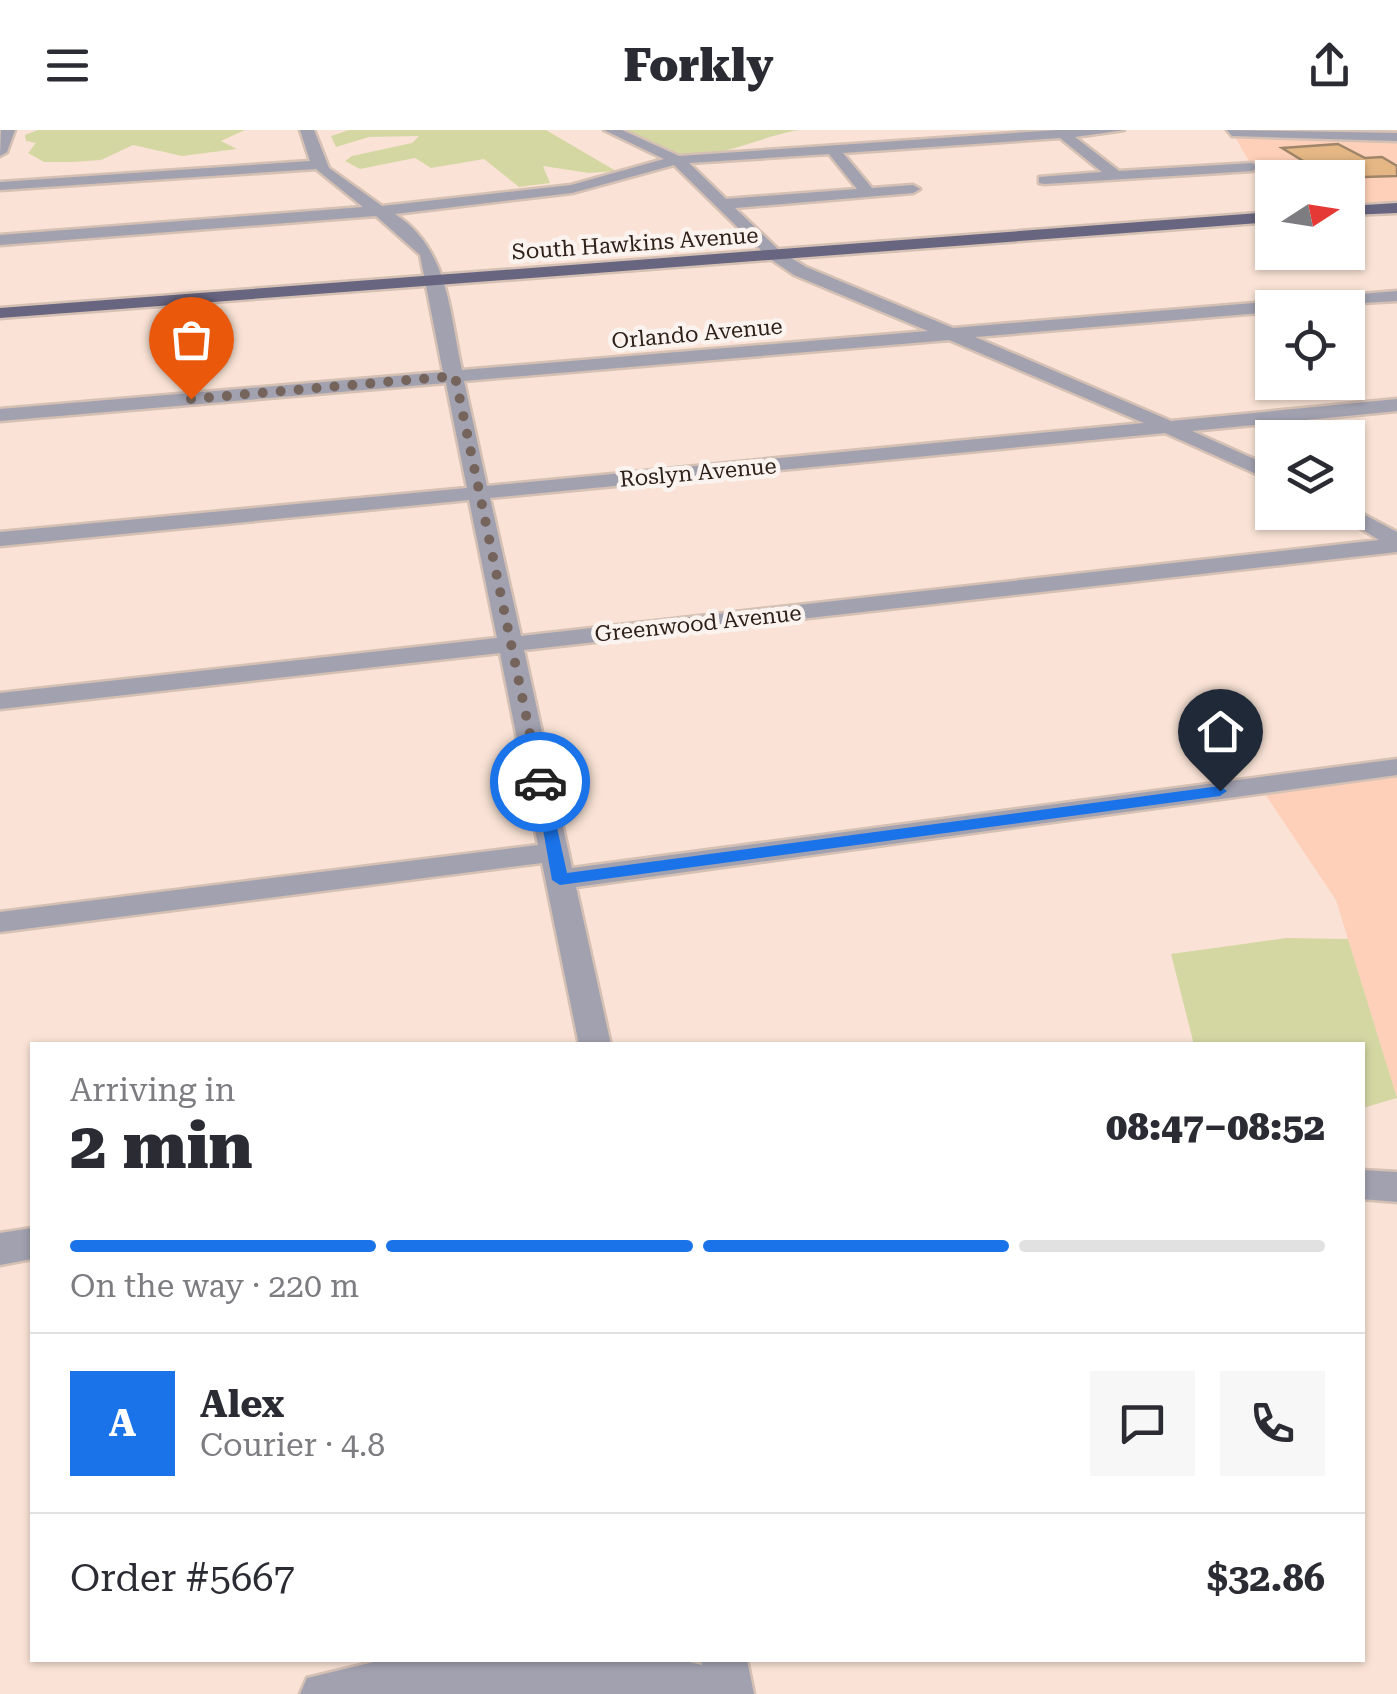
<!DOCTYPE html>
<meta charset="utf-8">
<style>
body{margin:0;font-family:"Roboto Serif",serif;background:#f7f7f7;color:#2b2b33;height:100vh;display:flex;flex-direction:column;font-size:38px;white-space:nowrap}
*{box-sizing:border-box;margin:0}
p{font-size:32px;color:#7c7c81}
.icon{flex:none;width:55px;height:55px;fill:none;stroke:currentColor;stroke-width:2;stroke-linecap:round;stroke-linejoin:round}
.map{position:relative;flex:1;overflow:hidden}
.details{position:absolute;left:30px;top:912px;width:1335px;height:620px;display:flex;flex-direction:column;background:#fff;border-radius:0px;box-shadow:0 2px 8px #0004}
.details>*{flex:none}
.needle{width:65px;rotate:78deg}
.controls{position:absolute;left:1255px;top:30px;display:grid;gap:20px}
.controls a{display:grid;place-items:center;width:110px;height:110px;border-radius:0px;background:#fff;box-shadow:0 2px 8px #0004;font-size:50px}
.pin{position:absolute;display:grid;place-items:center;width:85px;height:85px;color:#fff;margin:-102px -42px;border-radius:50% 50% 50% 0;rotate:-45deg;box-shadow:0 0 10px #0007}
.pin .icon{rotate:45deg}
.courier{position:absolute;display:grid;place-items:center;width:100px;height:100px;margin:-50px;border:8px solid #1a73e8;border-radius:50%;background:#fff;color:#222;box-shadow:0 2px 12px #0007}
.headline em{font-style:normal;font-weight:800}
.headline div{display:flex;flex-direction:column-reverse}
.headline{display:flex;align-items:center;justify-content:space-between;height:170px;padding:0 40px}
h1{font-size:65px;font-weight:800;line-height:75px}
.bar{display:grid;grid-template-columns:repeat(4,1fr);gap:15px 10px;align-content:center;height:120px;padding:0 40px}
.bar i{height:12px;border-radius:8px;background:#e1e1e2}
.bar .on{background:#1a73e8}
.bar p{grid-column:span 4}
.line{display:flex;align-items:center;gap:25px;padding:0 40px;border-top:2px solid #e1e1e2}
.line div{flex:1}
.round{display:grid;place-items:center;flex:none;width:105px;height:105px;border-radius:0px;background:#f7f7f7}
header{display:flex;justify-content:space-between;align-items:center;height:130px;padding:0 40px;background:#fff;font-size:45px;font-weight:800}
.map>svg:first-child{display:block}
.built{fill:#fed0b9}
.green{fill:#d5d7a3}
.building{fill:#e5b784;stroke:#9f8569;stroke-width:2.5}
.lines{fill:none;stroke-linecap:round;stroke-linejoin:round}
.minor-casing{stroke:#d5c0b4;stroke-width:5}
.major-casing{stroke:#d5c0b4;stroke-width:5}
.minor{fill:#a2a1b0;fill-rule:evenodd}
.major{fill:#686581;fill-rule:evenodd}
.route{fill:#1a73e8}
.done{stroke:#75645b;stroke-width:10;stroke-dasharray:0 18}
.labels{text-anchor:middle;stroke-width:9;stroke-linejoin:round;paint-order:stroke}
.far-street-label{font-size:22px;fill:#2e2019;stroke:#fbf3ef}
</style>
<header><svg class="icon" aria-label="menu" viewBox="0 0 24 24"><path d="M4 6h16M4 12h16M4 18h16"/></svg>Forkly<svg class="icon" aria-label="share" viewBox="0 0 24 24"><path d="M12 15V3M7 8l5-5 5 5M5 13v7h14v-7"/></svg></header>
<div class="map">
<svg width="1397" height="1564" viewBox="0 0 1397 1564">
<rect width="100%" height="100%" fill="#fae3d6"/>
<g class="built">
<path d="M1231,0H1397V78L1348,81V48H1272V58L1251,35Z"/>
<path d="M1397,644V969L1336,770L1263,661Z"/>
</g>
<g class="green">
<path d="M38,0H245L221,11L237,19L182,26L133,15L101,30L72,32H44L28,23L36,13L26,11L25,5Z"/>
<path d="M349,0H546L616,41L589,43L543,36L550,53L519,57L484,29L431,38L415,28L360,39L345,31L352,26L412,13L419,6L369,7L336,17L331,6Z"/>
<path d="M621,0H798C763,6 709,32 679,25C659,21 639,8 621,0Z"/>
<path d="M1287,808L1348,809L1397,968L1363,978L1362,915H1194L1171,824Z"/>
</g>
<path class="building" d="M1338,14L1365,28L1382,27L1397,36V46L1331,48L1282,18Z"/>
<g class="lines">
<defs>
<g id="minor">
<path d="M1,0H15L7,22L0,26Z"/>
<path d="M300,0H314L329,38L382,76L571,55L664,29L604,0H622L679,26L1057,0H1124L1075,7L1119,41L1252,33L1259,37L1252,41L1044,54L1039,53V47L1102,42L1060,8L843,23L872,58L913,55L920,59L913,63L735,78L781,122L806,137L953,198L1397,161V171L1272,178V182L975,207L1171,291L1397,269V281L1192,301L1272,337V351L1165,303L490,368L521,506L1379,410L1334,382H1348V376L1397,402V422L524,520L572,738L1397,629V645L576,757L611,915H579L542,733L0,802V782L538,715L500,523L0,579V563L497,508L469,370L0,416V402L467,358L446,253L0,291V279L443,242L420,125L376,86L0,115V105L363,77L316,39L0,60V52L310,31ZM829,24L857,59L726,69L689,33ZM674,35L769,128L794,145L928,201L462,240C449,182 449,119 395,84L572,63ZM949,210L1144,293L487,356L464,251Z"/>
<path d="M1227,0L1397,3V11L1232,6Z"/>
<path d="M1362,1040L1397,1042V1072L1362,1069Z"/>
<path d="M32,1098V1129L0,1135V1103Z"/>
<path d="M382,1530H680L702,1535L701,1530H747L754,1564H300L307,1548Z"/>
</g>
<g id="major">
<path d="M1397,73V83L1348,85V76Z"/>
<path d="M1272,82V92L0,188V178Z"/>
</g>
</defs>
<use href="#minor" class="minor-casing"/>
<use href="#major" class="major-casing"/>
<use href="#minor" class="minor"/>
<use href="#major" class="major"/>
</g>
<path class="route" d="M534,649L547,652L567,743L1220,656L1227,661L1220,666L560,755L552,750Z"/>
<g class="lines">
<path class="done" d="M191,269L455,246L540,652"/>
</g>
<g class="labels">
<g class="far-street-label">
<text transform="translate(635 113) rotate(-4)" y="8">South Hawkins Avenue</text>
<text transform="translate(697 203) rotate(-5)" y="8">Orlando Avenue</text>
<text transform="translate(698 342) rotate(-5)" y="8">Roslyn Avenue</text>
<text transform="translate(698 493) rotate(-6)" y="8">Greenwood Avenue</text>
</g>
</g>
</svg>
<div class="controls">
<a><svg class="needle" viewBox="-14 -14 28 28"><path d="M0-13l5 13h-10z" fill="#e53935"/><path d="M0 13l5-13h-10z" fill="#7c7c81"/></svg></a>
<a><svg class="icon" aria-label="locate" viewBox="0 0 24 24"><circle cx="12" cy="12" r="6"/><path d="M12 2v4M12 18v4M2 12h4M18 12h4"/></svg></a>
<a><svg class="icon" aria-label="layers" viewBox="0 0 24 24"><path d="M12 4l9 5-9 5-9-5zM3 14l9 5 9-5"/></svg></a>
</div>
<div class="pin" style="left:191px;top:269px;background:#ea580c"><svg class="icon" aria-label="bag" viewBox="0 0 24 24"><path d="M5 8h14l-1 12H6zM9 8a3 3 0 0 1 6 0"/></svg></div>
<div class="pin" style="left:1220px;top:661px;background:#1f2937"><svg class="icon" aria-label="home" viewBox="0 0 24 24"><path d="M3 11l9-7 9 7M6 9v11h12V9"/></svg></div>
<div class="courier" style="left:540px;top:652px"><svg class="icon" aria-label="car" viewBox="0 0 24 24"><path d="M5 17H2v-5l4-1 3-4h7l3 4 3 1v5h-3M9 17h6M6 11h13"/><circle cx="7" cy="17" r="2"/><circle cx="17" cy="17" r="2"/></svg></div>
<section class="details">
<div class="headline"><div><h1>2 min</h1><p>Arriving in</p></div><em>08:47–08:52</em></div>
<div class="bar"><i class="on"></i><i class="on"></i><i class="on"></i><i></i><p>On the way · 220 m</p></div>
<div class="line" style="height:180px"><b class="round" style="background:#1a73e8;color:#fff">A</b><div><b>Alex</b><p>Courier · 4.8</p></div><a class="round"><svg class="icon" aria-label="chat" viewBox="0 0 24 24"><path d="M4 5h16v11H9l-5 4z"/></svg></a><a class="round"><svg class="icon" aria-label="phone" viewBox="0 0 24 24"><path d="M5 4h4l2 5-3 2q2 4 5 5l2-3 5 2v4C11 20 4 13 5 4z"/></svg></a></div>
<div class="line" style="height:130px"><div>Order #5667</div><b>$32.86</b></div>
</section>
</div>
